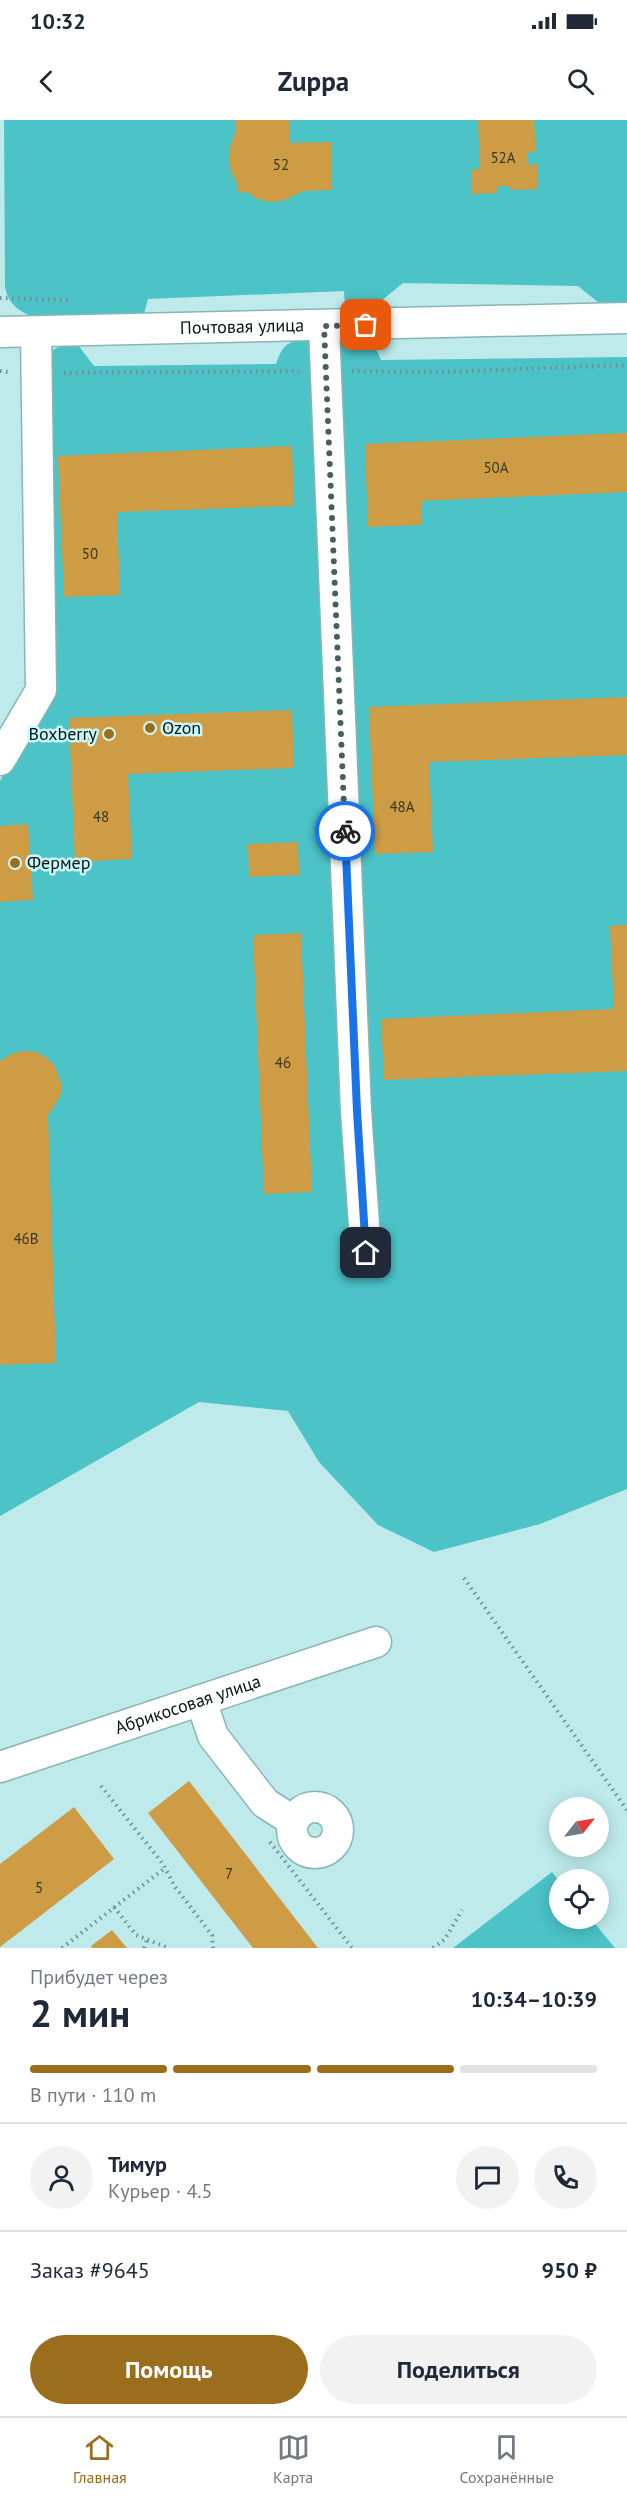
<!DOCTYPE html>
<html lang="ru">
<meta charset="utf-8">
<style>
body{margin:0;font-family:"PT Sans",sans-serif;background:#f2f2f3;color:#1f2937;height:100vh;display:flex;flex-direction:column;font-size:22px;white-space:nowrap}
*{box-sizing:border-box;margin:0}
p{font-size:20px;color:#747a83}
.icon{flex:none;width:33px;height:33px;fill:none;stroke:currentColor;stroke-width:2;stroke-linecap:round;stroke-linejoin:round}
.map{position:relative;height:1828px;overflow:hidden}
.side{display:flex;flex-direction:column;background:#fff;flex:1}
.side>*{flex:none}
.needle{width:39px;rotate:59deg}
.tools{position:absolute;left:549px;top:1677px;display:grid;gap:12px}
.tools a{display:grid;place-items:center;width:60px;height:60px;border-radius:50%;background:#fff;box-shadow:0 3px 15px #0003;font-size:30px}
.pin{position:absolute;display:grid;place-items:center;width:51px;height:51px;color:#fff;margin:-26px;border-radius:12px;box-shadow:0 3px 9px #0006}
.courier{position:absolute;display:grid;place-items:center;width:60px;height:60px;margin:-30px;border:4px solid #1a73e8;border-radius:50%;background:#fff;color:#222;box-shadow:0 2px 8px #0007}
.headline em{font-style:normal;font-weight:800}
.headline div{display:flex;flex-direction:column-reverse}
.headline{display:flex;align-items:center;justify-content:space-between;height:102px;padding:0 30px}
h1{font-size:39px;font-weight:800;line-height:45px}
.bar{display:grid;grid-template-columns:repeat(4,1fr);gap:9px 6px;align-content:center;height:72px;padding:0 30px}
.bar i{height:8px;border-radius:4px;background:#e0e1e3}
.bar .selected{background:#9b6e1e}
.bar p{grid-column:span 4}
.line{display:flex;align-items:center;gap:15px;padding:0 30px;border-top:2px solid #e0e1e3}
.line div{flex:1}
.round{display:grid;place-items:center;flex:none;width:63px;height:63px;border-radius:32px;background:#f2f2f3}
.button{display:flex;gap:12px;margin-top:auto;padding:12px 30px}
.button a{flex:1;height:69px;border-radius:36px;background:#9b6e1e;color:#fff;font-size:24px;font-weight:800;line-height:69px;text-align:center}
.button a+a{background:#f2f2f3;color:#1f2937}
.status{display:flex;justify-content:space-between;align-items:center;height:42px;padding:0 30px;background:#fff;direction:ltr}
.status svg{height:16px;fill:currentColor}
header{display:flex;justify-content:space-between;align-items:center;height:78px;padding:0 30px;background:#fff;font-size:27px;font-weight:800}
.menu{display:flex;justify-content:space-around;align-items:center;height:84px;border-top:2px solid #e0e1e3;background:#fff;font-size:16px;color:#747a83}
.menu a{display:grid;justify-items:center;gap:3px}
.menu .selected{color:#9b6e1e}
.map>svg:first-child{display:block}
.green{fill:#4bc3c7}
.building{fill:#cf9c46}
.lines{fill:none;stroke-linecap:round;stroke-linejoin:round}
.minor-casing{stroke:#8ab5b6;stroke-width:33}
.path{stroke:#6e8e8f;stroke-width:4;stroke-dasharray:1.5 4.5;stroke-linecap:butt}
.minor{stroke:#fff;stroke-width:30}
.done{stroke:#466061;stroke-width:6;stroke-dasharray:0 10.8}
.route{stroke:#1a73e8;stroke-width:8}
.poi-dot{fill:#9b6e1e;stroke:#cbf7f8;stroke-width:2}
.labels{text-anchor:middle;stroke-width:5;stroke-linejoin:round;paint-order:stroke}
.number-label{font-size:15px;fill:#383823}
.street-label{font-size:18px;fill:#061617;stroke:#cbf7f8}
.poi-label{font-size:18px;fill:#061617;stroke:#cbf7f8;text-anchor:start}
</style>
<div class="status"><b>10:32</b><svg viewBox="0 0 49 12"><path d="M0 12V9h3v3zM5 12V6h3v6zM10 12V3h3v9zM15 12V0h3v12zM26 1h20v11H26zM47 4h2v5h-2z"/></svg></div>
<header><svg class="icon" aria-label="back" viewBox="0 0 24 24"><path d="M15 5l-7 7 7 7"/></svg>Zuppa<svg class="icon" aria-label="search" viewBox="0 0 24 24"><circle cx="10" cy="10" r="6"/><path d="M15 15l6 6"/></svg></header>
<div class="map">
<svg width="627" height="1828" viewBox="0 0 627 1828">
<rect width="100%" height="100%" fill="#beeaeb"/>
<g class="green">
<path d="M4,0H627V182L599,183L578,166L403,163L375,186H345L344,171L148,179L144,194L31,196C17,190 8,183 5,167Z"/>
<path d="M355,219C370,221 376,226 381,240L627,237V1369L540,1404L434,1432L378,1405L319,1342L288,1291L199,1282L0,1396V661L50,571L47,235C57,225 65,225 78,225L94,246L276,244C279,236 281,229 288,224C300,216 339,219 355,219Z"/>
<path d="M552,1752L559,1761L560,1798L591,1799L615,1828H453Z"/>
</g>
<g class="building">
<path d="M235,0H289L290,23L331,22L332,70L303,71L283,81L270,82L257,79L247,72L237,73V63L231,52L229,39L230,27L235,13Z"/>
<path d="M478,0H534L536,32H527L528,45L538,44V69L509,70V66H497V73L472,74L471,50L480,49Z"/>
<path d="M627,313V372L421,381L422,405L368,407L365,324Z"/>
<path d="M292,326L294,386L117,392L120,475L64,477L58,336Z"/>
<path d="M627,577V635L429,642L433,732L375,734L369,587Z"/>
<path d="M292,590L294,648L128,654L132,739L75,742L69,598Z"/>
<path d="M28,704L33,780L0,782V706Z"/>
<path d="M298,722L299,755L249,757L248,724Z"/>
<path d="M627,805V951L384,960L381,899L614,889L610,806Z"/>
<path d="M301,813L312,1072L264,1074L253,815Z"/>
<path d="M24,931L36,932L46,937L54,945L62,965L60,977L48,995L56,1243L0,1245V941L13,933Z"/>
<path d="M189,1661L318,1828H253L148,1693Z"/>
<path d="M74,1687L114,1739L0,1827V1744Z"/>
<path d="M112,1810L127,1828H92L91,1826Z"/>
</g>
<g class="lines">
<defs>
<g id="minor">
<path d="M324,206L356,991L366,1133"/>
<path id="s1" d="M0,212L627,198"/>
<path d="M0,640L41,570L36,213"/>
<path d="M201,1580L213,1616L265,1683L293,1701"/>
<path id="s2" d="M0,1647L376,1522"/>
<circle cx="315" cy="1710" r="23"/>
</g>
</defs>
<use href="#minor" class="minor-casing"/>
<g class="path">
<path d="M0,178L71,180"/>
<path d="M0,251L8,252"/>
<path d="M352,251L440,252L627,245"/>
<path d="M64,253L299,251"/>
<path d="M464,1458L627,1690"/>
<path d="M101,1666L163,1744L175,1767L212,1815L213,1828"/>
<path d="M270,1722L352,1828"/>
<path d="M114,1787L136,1815L168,1828"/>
<path d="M62,1828L165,1748"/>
<path d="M144,1828L147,1820"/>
<path d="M433,1828L445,1819L462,1790"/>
</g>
<use href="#minor" class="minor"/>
</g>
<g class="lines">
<path class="done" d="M345,711L324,206L366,205"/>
<path class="route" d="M345,711L357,991L366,1133"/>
</g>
<g class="poi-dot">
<circle cx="150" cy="608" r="6"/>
<circle cx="109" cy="614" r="6"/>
<circle cx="15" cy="743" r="6"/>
</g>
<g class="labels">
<g class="number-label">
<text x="503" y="43">52А</text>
<text x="281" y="50">52</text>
<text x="496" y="353">50А</text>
<text x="90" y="439">50</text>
<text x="402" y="692">48А</text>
<text x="101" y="702">48</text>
<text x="283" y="948">46</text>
<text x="26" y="1124">46В</text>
<text x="229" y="1759">7</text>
<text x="39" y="1773">5</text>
</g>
<g class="street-label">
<text dy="6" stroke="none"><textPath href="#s1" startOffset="242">Почтовая улица</textPath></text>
<text dy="6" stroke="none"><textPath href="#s2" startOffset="198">Абрикосовая улица</textPath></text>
</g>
<g class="poi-label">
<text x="162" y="614">Ozon</text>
<text x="97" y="620" text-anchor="end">Boxberry</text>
<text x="27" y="749">Фермер</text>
</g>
</g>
</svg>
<div class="tools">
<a><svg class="needle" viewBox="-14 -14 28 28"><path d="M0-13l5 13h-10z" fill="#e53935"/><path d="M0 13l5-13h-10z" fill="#747a83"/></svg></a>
<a><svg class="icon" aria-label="locate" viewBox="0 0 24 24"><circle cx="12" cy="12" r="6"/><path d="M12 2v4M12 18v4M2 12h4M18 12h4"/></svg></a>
</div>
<div class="pin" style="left:366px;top:205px;background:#ea580c"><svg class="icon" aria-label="bag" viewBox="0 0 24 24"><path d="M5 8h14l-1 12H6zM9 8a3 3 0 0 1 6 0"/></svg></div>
<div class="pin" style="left:366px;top:1133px;background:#1f2937"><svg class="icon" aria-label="home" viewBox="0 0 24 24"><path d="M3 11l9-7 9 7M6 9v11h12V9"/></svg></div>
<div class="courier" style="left:345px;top:711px"><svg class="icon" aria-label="bike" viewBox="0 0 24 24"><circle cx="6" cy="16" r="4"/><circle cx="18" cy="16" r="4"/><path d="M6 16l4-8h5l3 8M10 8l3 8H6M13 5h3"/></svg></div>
</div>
<section class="side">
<div class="headline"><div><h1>2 мин</h1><p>Прибудет через</p></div><em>10:34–10:39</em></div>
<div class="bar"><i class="selected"></i><i class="selected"></i><i class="selected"></i><i></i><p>В пути · 110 m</p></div>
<div class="line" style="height:108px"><a class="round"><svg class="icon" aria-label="person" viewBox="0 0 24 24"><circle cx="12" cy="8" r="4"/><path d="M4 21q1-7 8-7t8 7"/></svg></a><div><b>Тимур</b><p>Курьер · 4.5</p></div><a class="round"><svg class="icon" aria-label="chat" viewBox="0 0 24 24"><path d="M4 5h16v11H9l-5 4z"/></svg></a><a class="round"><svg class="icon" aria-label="phone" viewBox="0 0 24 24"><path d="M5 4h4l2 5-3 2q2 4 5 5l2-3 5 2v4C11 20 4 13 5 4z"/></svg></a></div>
<div class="line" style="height:78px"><div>Заказ #9645</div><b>950 ₽</b></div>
<div class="button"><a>Помощь</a><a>Поделиться</a></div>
</section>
<nav class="menu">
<a class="selected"><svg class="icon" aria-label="home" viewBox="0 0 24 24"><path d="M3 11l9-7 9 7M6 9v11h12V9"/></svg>Главная</a>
<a><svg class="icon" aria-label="map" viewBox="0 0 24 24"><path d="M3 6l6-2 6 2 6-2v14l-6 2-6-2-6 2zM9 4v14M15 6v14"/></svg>Карта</a>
<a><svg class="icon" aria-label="saved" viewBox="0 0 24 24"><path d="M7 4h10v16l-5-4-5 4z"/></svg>Сохранённые</a>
</nav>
